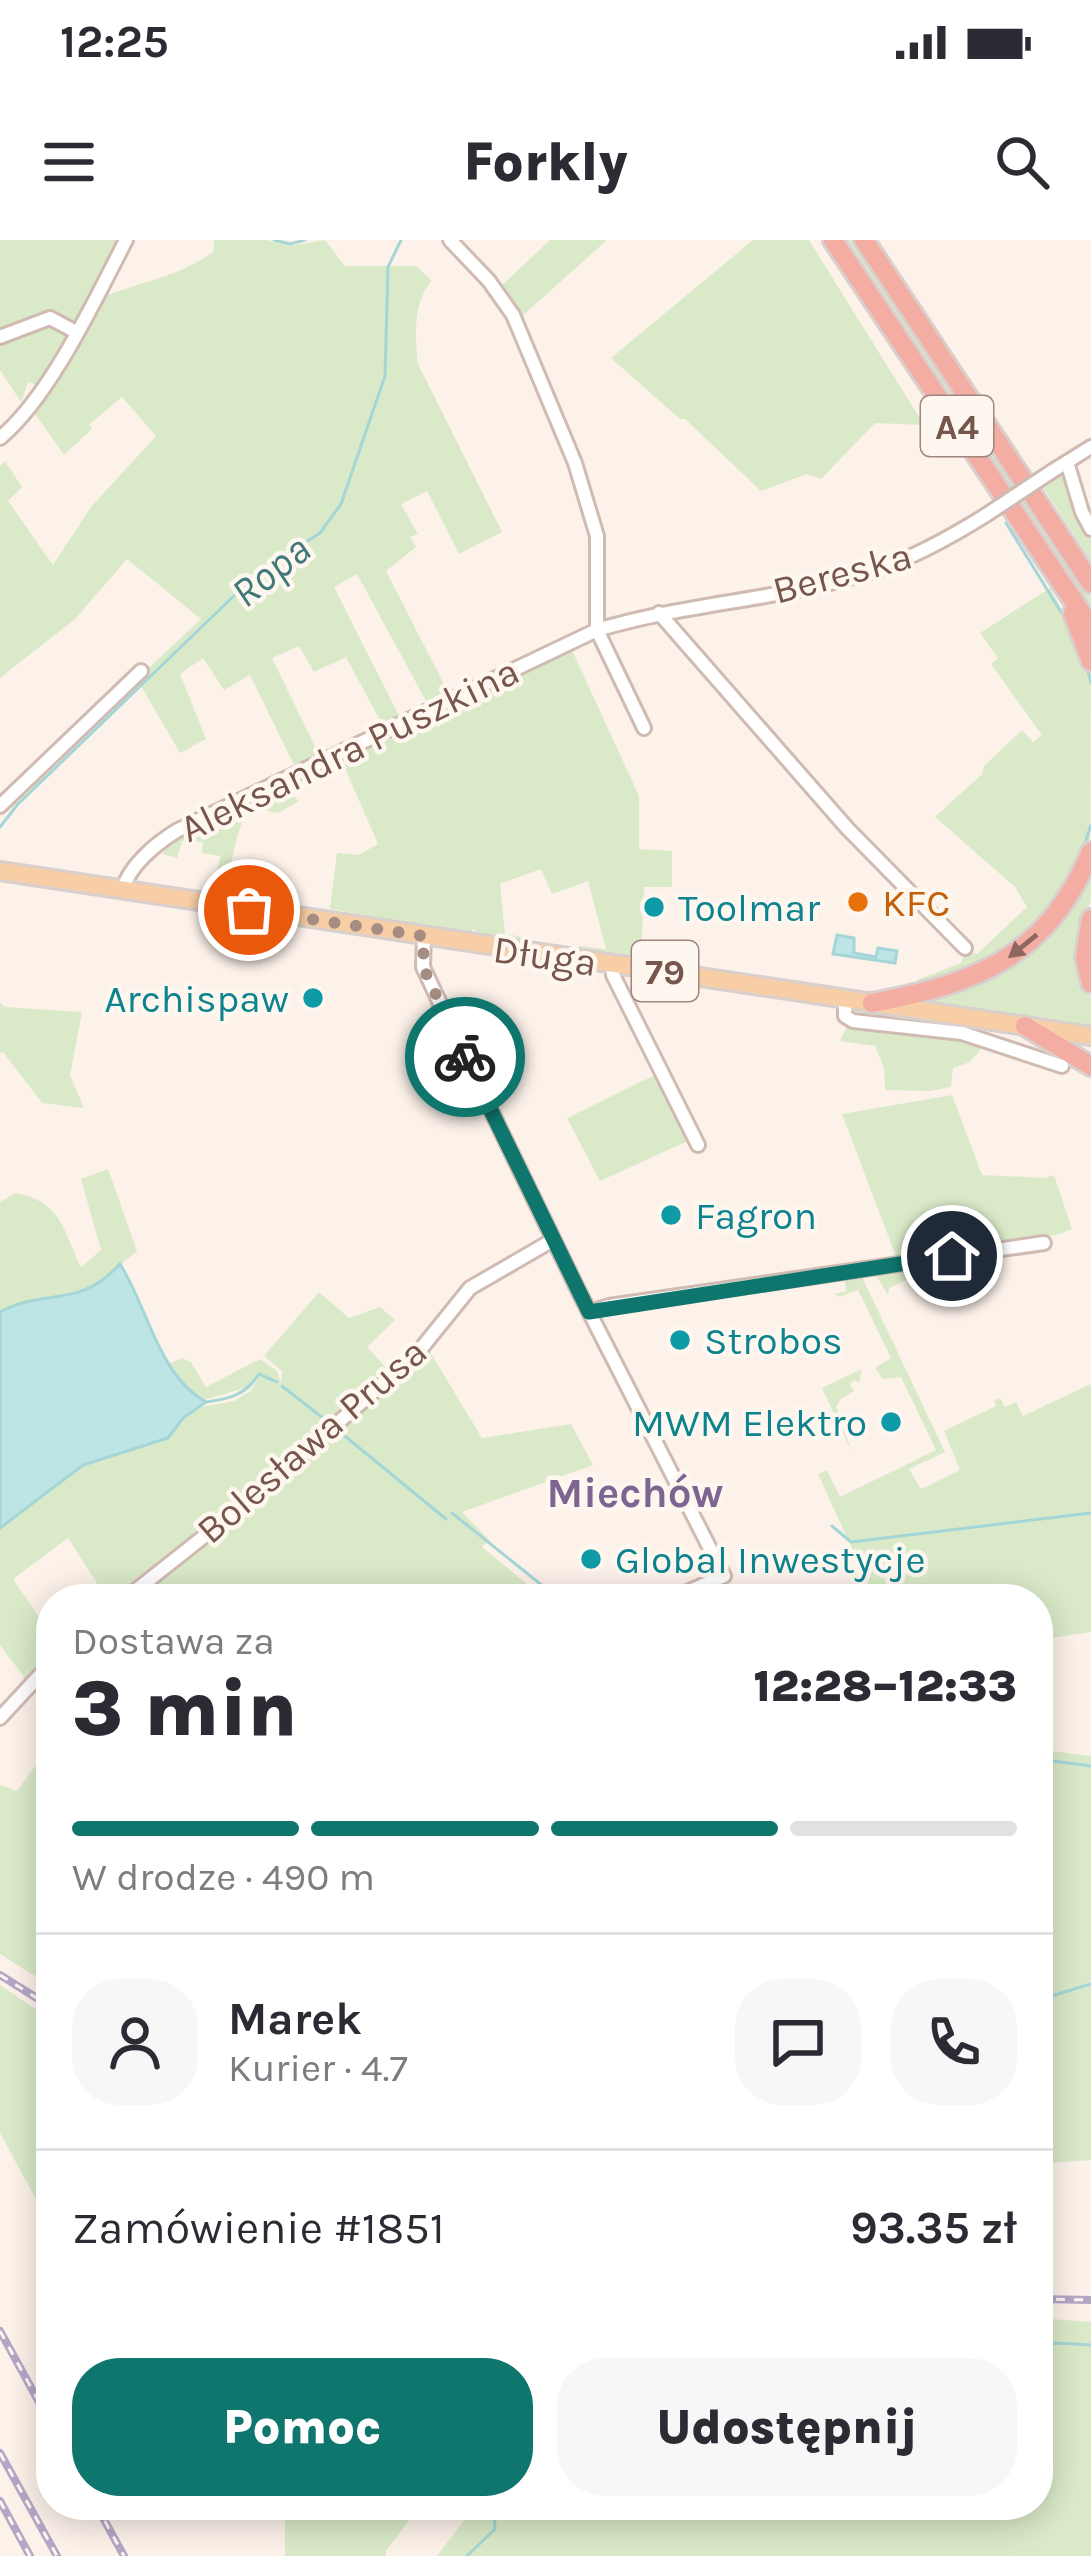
<!DOCTYPE html>
<html lang="pl">
<meta charset="utf-8">
<style>
body{margin:0;font-family:Karla,sans-serif;background:#f7f7f7;color:#2b2b33;height:100vh;display:flex;flex-direction:column;font-size:45px;white-space:nowrap}
*{box-sizing:border-box;margin:0}
p{font-size:39px;color:#7c7c81}
.icon{flex:none;width:66px;height:66px;fill:none;stroke:currentColor;stroke-width:2;stroke-linecap:round;stroke-linejoin:round}
.map{position:relative;flex:1;overflow:hidden}
.sheet{position:absolute;left:36px;top:1344px;width:1017px;height:936px;display:flex;flex-direction:column;background:#fff;border-radius:48px;box-shadow:0 6px 30px #0003}
.sheet>*{flex:none}
.pin{position:absolute;display:grid;place-items:center;width:102px;height:102px;color:#fff;margin:-51px;border:6px solid #fff;border-radius:50%;box-shadow:0 3px 12px #0007}
.courier{position:absolute;display:grid;place-items:center;width:120px;height:120px;margin:-60px;border:9px solid #0f766e;border-radius:50%;background:#fff;color:#222;box-shadow:0 3px 15px #0007}
.head em{font-style:normal;font-weight:800}
.head div{display:flex;flex-direction:column-reverse}
.head{display:flex;align-items:center;justify-content:space-between;height:204px;padding:0 36px}
h1{font-size:78px;font-weight:800;line-height:90px}
.bar{display:grid;grid-template-columns:repeat(4,1fr);gap:18px 12px;align-content:center;height:144px;padding:0 36px}
.bar i{height:15px;border-radius:9px;background:#e1e1e2}
.bar .selected{background:#0f766e}
.bar p{grid-column:span 4}
.line{display:flex;align-items:center;gap:30px;padding:0 36px;border-top:3px solid #e1e1e2}
.line div{flex:1}
.round{display:grid;place-items:center;flex:none;width:126px;height:126px;border-radius:48px;background:#f7f7f7}
.action{display:flex;gap:24px;margin-top:auto;padding:24px 36px}
.action a{flex:1;height:138px;border-radius:48px;background:#0f766e;color:#fff;font-size:48px;font-weight:800;line-height:138px;text-align:center}
.action a+a{background:#f7f7f7;color:#2b2b33}
.status{display:flex;justify-content:space-between;align-items:center;height:84px;padding:0 60px;background:#fff;direction:ltr}
.status svg{height:33px;fill:currentColor}
header{display:flex;justify-content:space-between;align-items:center;height:156px;padding:0 36px;background:#fff;font-size:54px;font-weight:800}
.map>svg:first-child{display:block}
.green{fill:#daeac8}
.water{fill:#bee5e5;stroke:#a5d6d7;stroke-width:3}
.lines{fill:none;stroke-linecap:round;stroke-linejoin:round}
.stream{stroke:#a5d6d7;stroke-width:3}
.minor-casing{stroke:#d0bbb2;stroke-width:18}
.major-casing{stroke:#d9d0cd;stroke-width:22}
.highway-casing{stroke:#d9d0cd;stroke-width:24}
.minor{stroke:#fff;stroke-width:12}
.major{stroke:#f7cea5;stroke-width:16}
.highway{stroke:#f3ada3;stroke-width:18}
.rail-casing{stroke:#b4a7c6;stroke-width:8}
.rail{stroke:#fef7f0;stroke-width:3;stroke-dasharray:9;stroke-linecap:butt}
.minor-bridge-casing{stroke:#d0bbb2;stroke-width:18;stroke-linecap:butt}
.minor-bridge{stroke:#fff;stroke-width:12}
.oneway{fill:#8f675e}
.done{stroke:#a58d84;stroke-width:12;stroke-dasharray:0 21.6}
.route{stroke:#0f766e;stroke-width:15}
.food-dot{fill:#e8710a;stroke:#fef7f0;stroke-width:4.5}
.culture-dot{fill:#0f9aa8;stroke:#fef7f0;stroke-width:4.5}
.labels{text-anchor:middle;stroke-width:9;stroke-linejoin:round;paint-order:stroke}
.shield{fill:#fef7f0;stroke:#9f867e;stroke-width:3}
.shield-label{font-size:36px;font-weight:bold;fill:#76564d}
.street-label{font-size:39px;fill:#76564d;stroke:#fef7f0}
.food-label{font-size:39px;fill:#c56008;stroke:#fef7f0;text-anchor:start}
.culture-label{font-size:39px;fill:#0d838f;stroke:#fef7f0;text-anchor:start}
.water-label{font-size:42px;font-style:italic;fill:#41787a;stroke:#fef7f0}
.neighbourhood-label{font-size:42px;font-weight:bold;fill:#7c6691;stroke:#fef7f0}
</style>
<div class="status"><b>12:25</b><svg viewBox="0 0 49 12"><path d="M0 12V9h3v3zM5 12V6h3v6zM10 12V3h3v9zM15 12V0h3v12zM26 1h20v11H26zM47 4h2v5h-2z"/></svg></div>
<header><svg class="icon" aria-label="menu" viewBox="0 0 24 24"><path d="M4 6h16M4 12h16M4 18h16"/></svg>Forkly<svg class="icon" aria-label="search" viewBox="0 0 24 24"><circle cx="10" cy="10" r="6"/><path d="M15 15l6 6"/></svg></header>
<div class="map">
<svg width="1091" height="2316" viewBox="0 0 1091 2316">
<rect width="100%" height="100%" fill="#fcf2ea"/>
<g class="green">
<path d="M0,0H119L73,86L47,71L0,90Z"/>
<path d="M214,0H267L290,6L325,0L345,26H416L432,41C413,60 415,98 418,124L502,292L459,314L427,251L401,264L418,294L410,297L416,307L386,331L448,452L426,461L357,334L334,347L399,476L382,484L346,417L314,432L299,406L272,418L319,515L295,527L250,435L224,450L203,418L180,434L206,499L180,513L137,439L201,379L127,319L75,379L0,438V226L5,221L22,247L8,261L53,325L91,267L156,196L122,157L89,185L92,189L64,215L33,171L74,103L79,105L103,64L100,58C140,42 178,37 213,12Z"/>
<path d="M550,0H607L519,79L499,48Z"/>
<path d="M753,0H809L924,185L875,183L821,239L807,234L761,251L685,179H680L611,118Z"/>
<path d="M839,0H857L1019,244L1008,252Z"/>
<path d="M51,82L69,93L37,145L28,142L21,162L0,130V100Z"/>
<path d="M1061,235L1068,237L1091,292V321L1043,247Z"/>
<path d="M1028,257L1091,353V378L1016,265Z"/>
<path d="M1050,348L1079,402L1091,433L1090,601L1079,628L1051,671L1000,717L918,747L917,740L961,723L965,710L977,714L1027,667L1015,647L935,577L982,534L984,526L1022,490L1033,502L1042,495L991,424L998,418L980,393Z"/>
<path d="M571,408L639,556V609L672,611V647H644L641,715L677,721L680,725L578,710L579,706L606,709L588,641L552,654L541,629L500,644L505,694L523,697L520,701L481,695L474,689L470,693L330,669L337,613L358,615L378,604L341,519Z"/>
<path d="M284,546L299,561L278,573L256,569V561Z"/>
<path d="M234,571L245,574C235,598 231,625 225,652L216,636L220,616L202,613L203,602L182,601L177,618L162,614L173,600Z"/>
<path d="M1091,621V661L1083,679V744L1091,758V785L919,759L1001,727Z"/>
<path d="M0,763L5,767L82,772L70,835L84,868L42,863L3,812L0,813Z"/>
<path d="M854,772L878,776L888,788L968,798L981,809L970,822L953,828L951,847L930,851L885,850L884,828L875,806L840,801Z"/>
<path d="M657,834L690,900L600,941L567,878Z"/>
<path d="M952,855L982,935L1045,938L1054,935L1072,989L1057,995L897,1019L842,874Z"/>
<path d="M108,929L137,1011C116,1027 101,1048 75,1055C49,1062 24,1059 0,1072V962L16,953C63,963 62,989 81,1027L101,1010L81,939Z"/>
<path d="M934,1024L940,1025V1031L934,1034L930,1028L889,1048L888,1055L875,1034Z"/>
<path d="M861,1035L945,1212L909,1229L921,1249L960,1230L944,1191L996,1166L994,1160L1000,1158L1005,1167L1016,1162L1023,1176L1091,1144V1392L1038,1400V1359H875L818,1234L827,1230L840,1257L936,1210L901,1137L883,1139L875,1128L891,1118L858,1050L840,1057L834,1054L846,1051L844,1037Z"/>
<path d="M319,1052L349,1078L380,1067L395,1080L367,1107L390,1132L427,1107L482,1198L571,1184L593,1225L462,1272L489,1300L482,1307L544,1358L168,1359L152,1340L236,1266L117,1359H107L68,1298L13,1339L51,1394V1418L27,1441L0,1405V1288L83,1225L167,1198L183,1177L202,1167L234,1161L251,1151L261,1133L248,1147L204,1160L190,1154L169,1124L182,1118L191,1122L206,1147L260,1119L277,1131L281,1143L282,1131L264,1116Z"/>
<path d="M862,1129L859,1143L854,1140L850,1144L854,1151L840,1160L836,1167L853,1214L822,1148Z"/>
<path d="M1038,1486L1051,1511L1091,1516V1920L1038,1924Z"/>
<path d="M51,1491V1746L0,1714V1545L17,1551L44,1514Z"/>
<path d="M0,1745L51,1780V1974L43,1972L0,1893Z"/>
<path d="M1038,2078L1091,2082V2316H437L476,2265H1038Z"/>
<path d="M285,2265H421L386,2311V2316H285Z"/>
</g>
<g class="water">
<path d="M837,695L854,698V713L876,717L878,708L897,711L895,723L833,714Z"/>
<path d="M120,1024C148,1068 158,1135 206,1162L183,1178L168,1198L83,1225L0,1288V1072C47,1047 78,1070 120,1024Z"/>
</g>
<g class="lines">
<g class="stream">
<path d="M274,0L290,4L305,0"/>
<path d="M1006,283L1066,380"/>
<path d="M1087,427L1091,443"/>
<path d="M0,587L18,564L241,349L264,329L320,293L341,264L385,136L388,27L401,0"/>
<path d="M1084,606L1091,585"/>
<path d="M282,1146L328,1182"/>
<path d="M206,1162C229,1159 246,1155 259,1134L277,1142"/>
<path d="M335,1188L446,1279"/>
<path d="M452,1273L559,1359"/>
<path d="M832,1286L851,1302L1091,1273"/>
<path d="M1038,1519L1091,1526"/>
<path d="M1038,1760L1091,1744"/>
<path d="M1038,2108L1056,2103L1091,2105"/>
<path d="M467,2316L495,2289L494,2271L501,2265"/>
</g>
<defs>
<g id="minor">
<path d="M450,0L489,41L513,75L575,223L597,296V390L644,488"/>
<path d="M0,97L50,78L76,92"/>
<path d="M0,198C50,157 96,58 126,0"/>
<path d="M1067,222L1082,272L1091,289"/>
<path d="M1051,232L1091,207"/>
<path d="M659,373L847,588L965,708"/>
<path d="M0,566L141,431"/>
<path d="M122,651C129,626 155,604 178,590L597,390C689,362 788,360 879,329C917,316 951,297 986,275"/>
<path d="M424,696L423,727L467,821L578,1050L724,1336L671,1359"/>
<path d="M613,725V735L698,905"/>
<path d="M845,759V776L853,781L962,793L1062,826"/>
<path d="M589,1072L609,1066L1044,1003"/>
<path d="M125,1359L236,1271L416,1115L470,1048L553,1000"/>
<path d="M0,1478L51,1423"/>
</g>
<path id="major" d="M0,631C363,689 727,742 1091,796"/>
<g id="highway">
<path d="M833,0L1091,387"/>
<path d="M864,0L1091,343"/>
<path d="M1073,373L1091,421"/>
<path d="M1091,679L1085,718L1091,743"/>
<path d="M872,763C977,743 1046,718 1091,612"/>
<path d="M1025,786L1091,826"/>
</g>
</defs>
<use href="#minor" class="minor-casing"/>
<use href="#major" class="major-casing"/>
<use href="#highway" class="highway-casing"/>
<use href="#minor" class="minor"/>
<use href="#major" class="major"/>
<use href="#highway" class="highway"/>
<defs>
<g id="rail">
<path d="M0,1735L51,1767"/>
<path d="M1038,2059L1091,2060"/>
<path d="M0,2091L51,2184"/>
<path d="M0,2213L57,2316"/>
<path d="M0,2261L30,2316"/>
<path d="M96,2265L124,2316"/>
</g>
</defs>
<use href="#rail" class="rail-casing"/>
<use href="#rail" class="rail"/>
<defs>
<path id="minor-bridge" d="M986,275L1051,232"/>
</defs>
<use href="#minor-bridge" class="minor-bridge-casing"/>
<use href="#minor-bridge" class="minor-bridge"/>
</g>
<defs><path id="oneway-solid" d="M-6-.8H1V-3.2L6.5 0L1 3.2V.8H-6Z" transform="scale(3)"/></defs>
<use class="oneway" href="#oneway-solid" transform="translate(1023 706) rotate(141)"/>
<g class="lines">
<path class="done" d="M249,670L424,696L423,727L465,817"/>
<path class="route" d="M465,817L589,1072L952,1016"/>
</g>
<circle class="food-dot" cx="858" cy="662" r="12"/>
<g class="culture-dot">
<circle cx="654" cy="667" r="12"/>
<circle cx="313" cy="758" r="12"/>
<circle cx="671" cy="975" r="12"/>
<circle cx="680" cy="1100" r="12"/>
<circle cx="891" cy="1182" r="12"/>
<circle cx="591" cy="1319" r="12"/>
</g>
<g class="labels">
<g class="shield">
<rect x="921" y="156" width="72" height="60" rx="9"/>
<rect x="632" y="701" width="66" height="60" rx="9"/>
</g>
<g class="shield-label">
<text x="957" y="199">A4</text>
<text x="665" y="744">79</text>
</g>
<g class="street-label">
<text transform="translate(842 332) rotate(-15)" y="14">Bereska</text>
<text transform="translate(349 509) rotate(-26)" y="14">Aleksandra Puszkina</text>
<text transform="translate(545 715) rotate(8)" y="14">Długa</text>
<text transform="translate(311 1200) rotate(-41)" y="14">Bolesława Prusa</text>
</g>
<g class="food-label">
<text x="882" y="676">KFC</text>
</g>
<g class="culture-label">
<text x="678" y="681">Toolmar</text>
<text x="289" y="772" text-anchor="end">Archispaw</text>
<text x="695" y="989">Fagron</text>
<text x="704" y="1114">Strobos</text>
<text x="867" y="1196" text-anchor="end">MWM Elektro</text>
<text x="615" y="1333">Global Inwestycje</text>
</g>
<g class="water-label">
<text transform="translate(270 330) rotate(-39)" y="15">Ropa</text>
</g>
<g class="neighbourhood-label">
<text x="635" y="1267">Miechów</text>
</g>
</g>
</svg>
<div class="pin" style="left:249px;top:670px;background:#ea580c"><svg class="icon" aria-label="bag" viewBox="0 0 24 24"><path d="M5 8h14l-1 12H6zM9 8a3 3 0 0 1 6 0"/></svg></div>
<div class="pin" style="left:952px;top:1016px;background:#1f2937"><svg class="icon" aria-label="home" viewBox="0 0 24 24"><path d="M3 11l9-7 9 7M6 9v11h12V9"/></svg></div>
<div class="courier" style="left:465px;top:817px"><svg class="icon" aria-label="bike" viewBox="0 0 24 24"><circle cx="6" cy="16" r="4"/><circle cx="18" cy="16" r="4"/><path d="M6 16l4-8h5l3 8M10 8l3 8H6M13 5h3"/></svg></div>
<section class="sheet">
<div class="head"><div><h1>3 min</h1><p>Dostawa za</p></div><em>12:28–12:33</em></div>
<div class="bar"><i class="selected"></i><i class="selected"></i><i class="selected"></i><i></i><p>W drodze · 490 m</p></div>
<div class="line" style="height:216px"><a class="round"><svg class="icon" aria-label="person" viewBox="0 0 24 24"><circle cx="12" cy="8" r="4"/><path d="M4 21q1-7 8-7t8 7"/></svg></a><div><b>Marek</b><p>Kurier · 4.7</p></div><a class="round"><svg class="icon" aria-label="chat" viewBox="0 0 24 24"><path d="M4 5h16v11H9l-5 4z"/></svg></a><a class="round"><svg class="icon" aria-label="phone" viewBox="0 0 24 24"><path d="M5 4h4l2 5-3 2q2 4 5 5l2-3 5 2v4C11 20 4 13 5 4z"/></svg></a></div>
<div class="line" style="height:156px"><div>Zamówienie #1851</div><b>93.35 zł</b></div>
<div class="action"><a>Pomoc</a><a>Udostępnij</a></div>
</section>
</div>
